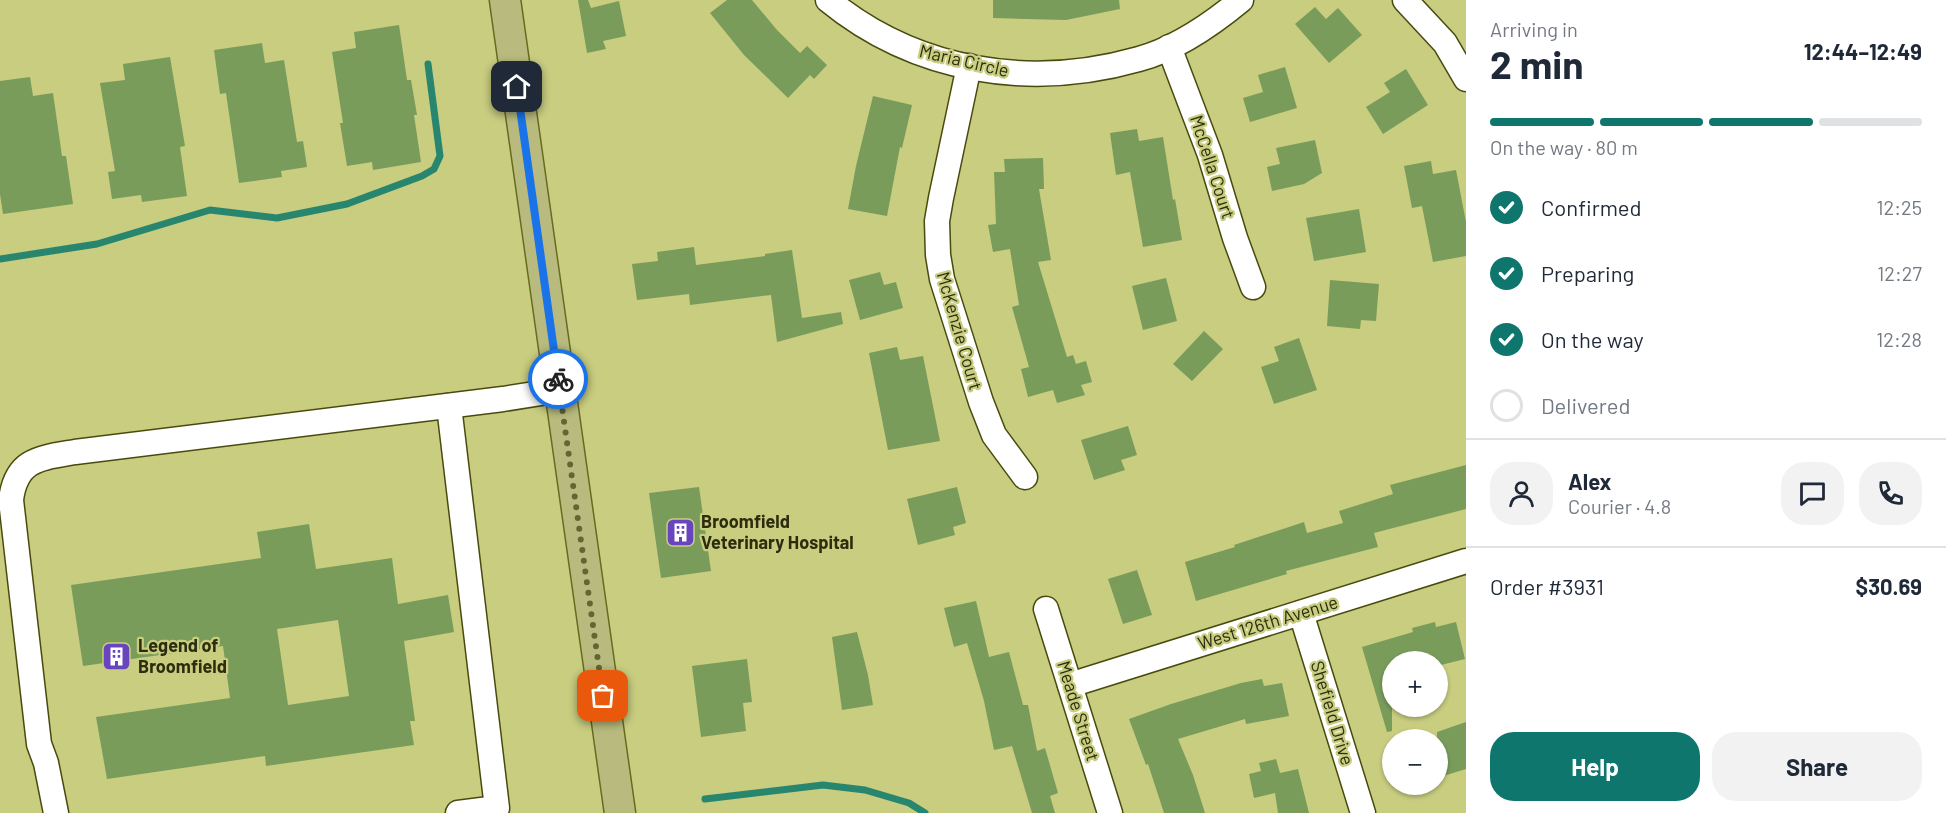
<!DOCTYPE html>
<meta charset="utf-8">
<style>
body{margin:0;font-family:Barlow,sans-serif;background:#f2f2f3;color:#1f2937;height:100vh;display:flex;flex-direction:column;font-size:22px;white-space:nowrap}
*{box-sizing:border-box;margin:0}
p{font-size:20px;color:#747a83}
.icon{flex:none;width:33px;height:33px;fill:none;stroke:currentColor;stroke-width:2;stroke-linecap:round;stroke-linejoin:round}
.map{position:relative;flex:1;overflow:hidden}
.details{display:flex;flex-direction:column;background:#fff;width:480px}
.details>*{flex:none}
.fabs{position:absolute;left:1382px;top:651px;display:grid;gap:12px}
.fabs a{display:grid;place-items:center;width:66px;height:66px;border-radius:50%;background:#fff;box-shadow:0 2px 4px #0004;font-size:30px}
.pin{position:absolute;display:grid;place-items:center;width:51px;height:51px;color:#fff;margin:-26px;border-radius:12px;box-shadow:0 3px 9px #0006}
.courier{position:absolute;display:grid;place-items:center;width:60px;height:60px;margin:-30px;border:4px solid #1a73e8;border-radius:50%;background:#fff;color:#222;box-shadow:0 2px 8px #0007}
.summary em{font-style:normal;font-weight:700}
.summary div{display:flex;flex-direction:column-reverse}
.summary{display:flex;align-items:center;justify-content:space-between;height:102px;padding:0 24px}
h1{font-size:39px;font-weight:700;line-height:45px}
.bar{display:grid;grid-template-columns:repeat(4,1fr);gap:9px 6px;align-content:center;height:72px;padding:0 24px}
.bar i{height:8px;border-radius:4px;background:#e0e1e3}
.bar .on{background:#0f766e}
.bar p{grid-column:span 4}
.line{display:flex;align-items:center;gap:15px;padding:0 24px;border-top:2px solid #e0e1e3}
.line div{flex:1}
.round{display:grid;place-items:center;flex:none;width:63px;height:63px;border-radius:24px;background:#f2f2f3}
ol{padding:0 24px;list-style:none}
li{display:flex;align-items:center;gap:18px;height:66px}
li p{margin-inline-start:auto}
li .icon{padding:6px;border-radius:50%;background:#0f766e;color:#fff;stroke-width:4}
li:last-child{color:#747a83}
li i{width:33px;height:33px;border:3px solid #e0e1e3;border-radius:50%}
.cta{display:flex;gap:12px;margin-top:auto;padding:12px 24px}
.cta a{flex:1;height:69px;border-radius:24px;background:#0f766e;color:#fff;font-size:24px;font-weight:700;line-height:69px;text-align:center}
.cta a+a{background:#f2f2f3;color:#1f2937}
main{display:flex;flex:1;min-height:0}
.map>svg:first-child{display:block}
.lines{fill:none;stroke-linecap:round;stroke-linejoin:round}
.stream{stroke:#29866e;stroke-width:7}
.building{fill:#799c5b;fill-rule:evenodd}
.minor-casing{stroke:#494b0e;stroke-width:27}
.major-casing{stroke:#686b1e;stroke-width:33}
.minor{stroke:#fff;stroke-width:24}
.major{stroke:#b8bb7d;stroke-width:30}
.done{stroke:#636535;stroke-width:6;stroke-dasharray:0 10.8}
.route{stroke:#1a73e8;stroke-width:8}
.labels{text-anchor:middle;stroke-width:4.5;stroke-linejoin:round;paint-order:stroke}
.street-label{font-size:18px;fill:#2c2d0d;stroke:#c8cd80}
.poi-label{font-size:18px;font-weight:bold;fill:#2c2d0d;stroke:#c8cd80;text-anchor:start}
</style>
<main>
<div class="map">
<svg width="1466" height="813" viewBox="0 0 1466 813">
<rect width="100%" height="100%" fill="#c8cd80"/>
<g class="lines">
<g class="stream">
<path d="M0,259L97,244L210,210L277,218L347,204L422,176L434,169L440,156L428,64"/>
<path d="M705,799L823,785L865,790L909,803L925,813"/>
</g>
</g>
<g class="building">
<path d="M578,0H588L591,8L619,1L626,36L603,41L606,49L587,53Z"/>
<path d="M727,0H752L777,30L800,53L807,46L827,65L814,79L810,75L788,98L744,55L710,13Z"/>
<path d="M993,0H1119L1120,9L1066,20L993,18Z"/>
<path d="M1315,7L1326,19L1338,8L1362,35L1329,63L1295,24Z"/>
<path d="M399,25L407,80H411L417,115H414L421,162L373,170L372,162L347,166L340,123H343L332,52L356,48L354,32Z"/>
<path d="M262,43L265,63L284,60L297,142L303,141L307,167L281,171L282,177L239,183L226,93L220,94L214,50Z"/>
<path d="M170,57L185,146L180,147L187,196L142,202L141,195L112,199L108,172L115,171L100,83L125,80L123,64Z"/>
<path d="M1285,67L1297,108L1250,122L1243,98L1263,92L1258,75Z"/>
<path d="M1406,69L1428,105L1383,134L1366,107L1390,92L1384,83Z"/>
<path d="M30,77L33,96L53,93L62,156H66L73,204L3,214L0,194V81Z"/>
<path d="M873,96L912,105L902,148L900,147L887,216L848,209L856,166Z"/>
<path d="M1137,129L1139,141L1163,137L1173,200L1175,199L1182,240L1143,247L1130,172L1116,175L1110,133Z"/>
<path d="M1315,140L1322,173L1304,184L1272,191L1267,167L1280,164L1276,148Z"/>
<path d="M1043,158L1044,189H1039L1051,260L1038,262L1067,357L1073,355L1076,364L1086,361L1092,382L1081,385L1085,395L1057,403L1053,390L1028,397L1021,369L1029,367L1012,307L1019,305L1010,249L993,252L988,225L996,224L994,172H1005L1004,159Z"/>
<path d="M1431,161L1433,174L1456,170L1466,222V256L1433,262L1422,206L1412,208L1404,166Z"/>
<path d="M1359,209L1366,252L1314,261L1306,218Z"/>
<path d="M694,247L696,265L765,256V254L792,250L802,318L841,312L843,324L777,342L771,295L690,305L689,294L637,300L632,264L658,261L657,252Z"/>
<path d="M880,272L884,285L896,282L903,308L860,320L849,280Z"/>
<path d="M1166,278L1177,321L1143,330L1132,286Z"/>
<path d="M1330,280L1379,284L1376,321L1361,320L1360,329L1327,326Z"/>
<path d="M1204,331L1223,349L1192,381L1173,364Z"/>
<path d="M1299,338L1317,390L1274,404L1261,367L1279,361L1274,347Z"/>
<path d="M897,347L900,360L923,356L940,441L888,450L869,353Z"/>
<path d="M1128,426L1137,455L1121,460L1125,470L1094,480L1081,440Z"/>
<path d="M1466,465V509L1374,533L1378,547L1286,571L1287,574L1196,601L1185,562L1235,547L1234,545L1304,522L1307,533L1343,523L1339,511L1393,494L1390,485Z"/>
<path d="M699,487L711,571L661,578L649,493Z"/>
<path d="M957,487L966,523L953,527L955,535L918,545L907,499Z"/>
<path d="M309,524L316,569L392,558L398,604L448,595L454,632L404,641L415,721H410L414,745L266,766L265,756L107,779L96,717L230,698L223,646L83,666L71,585L261,558L257,532ZM338,620L349,696L288,705L277,629Z"/>
<path d="M1137,570L1152,615L1123,624L1108,579Z"/>
<path d="M976,601L989,657L1009,652L1023,705H1028L1037,751L1045,748L1058,793L1050,796L1055,813H1032L1012,746L994,750L984,701L967,643L954,647L944,608Z"/>
<path d="M1435,622L1436,627L1456,622L1465,659L1437,666V662H1392V731L1387,732L1362,647L1413,632L1412,628Z"/>
<path d="M857,632L868,675L873,705L842,710L832,637Z"/>
<path d="M747,659L752,702L743,703L746,731L701,737L692,666Z"/>
<path d="M1262,679L1264,686L1282,683L1289,716L1246,724L1245,719L1178,739L1193,775L1205,813H1164L1148,764L1146,765L1129,719L1171,704L1241,683Z"/>
<path d="M1466,722V769L1437,778V732Z"/>
<path d="M1276,759L1280,773L1298,769L1309,813H1278L1275,793L1254,798L1249,774L1261,771L1259,763Z"/>
</g>
<g class="lines">
<defs>
<g id="minor">
<path d="M828,0C916,72 1030,90 1139,59C1176,49 1212,24 1241,0"/>
<path d="M1405,0L1445,43L1466,79"/>
<path d="M1169,47L1210,155L1235,238L1253,287"/>
<path d="M969,66L941,198L937,221L938,255L942,279L981,402L994,435L1025,477"/>
<path d="M449,406L497,808L458,813"/>
<path d="M1046,609L1110,813"/>
<path d="M1301,613L1363,813"/>
<path d="M1070,685L1466,561"/>
<path d="M56,813L46,763L39,744L11,500C16,459 40,458 75,452L503,399L560,390"/>
</g>
<path id="major" d="M505,0L620,813"/>
</defs>
<use href="#minor" class="minor-casing"/>
<use href="#major" class="major-casing"/>
<use href="#minor" class="minor"/>
<use href="#major" class="major"/>
</g>
<g class="lines">
<path class="done" d="M558,379L603,696"/>
<path class="route" d="M517,87L558,379"/>
</g>
<defs>
<symbol id="building-square" viewBox="-11 -11 22 22"><rect x="-9" y="-9" width="18" height="18" rx="4" fill="#6845be" stroke="#c8cd80"/><path d="M-4-6H4V6H1V3H-1V6H-4ZM-2.5-4.3h1.7v1.8h-1.7ZM.8-4.3h1.7v1.8H.8ZM-2.5-1h1.7V.8h-1.7ZM.8-1h1.7V.8H.8Z" fill="#fff"/></symbol>
</defs>
<g fill-rule="evenodd">
<use href="#building-square" x="664" y="516" width="33" height="33"/>
<use href="#building-square" x="100" y="640" width="33" height="33"/>
</g>
<g class="labels">
<g class="street-label">
<text transform="translate(964 61) rotate(13)" y="6">Maria Circle</text>
<text transform="translate(1212 167) rotate(72)" y="6">McCella Court</text>
<text transform="translate(959 331) rotate(74)" y="6">McKenzie Court</text>
<text transform="translate(1268 623) rotate(-17)" y="6">West 126th Avenue</text>
<text transform="translate(1078 711) rotate(73)" y="6">Meade Street</text>
<text transform="translate(1332 713) rotate(73)" y="6">Shefield Drive</text>
</g>
<g class="poi-label">
<text x="701" y="528">Broomfield<tspan x="701" dy="21">Veterinary Hospital</tspan></text>
<text x="138" y="652">Legend of<tspan x="138" dy="21">Broomfield</tspan></text>
</g>
</g>
</svg>
<div class="fabs">
<a>+</a>
<a>−</a>
</div>
<div class="pin" style="left:603px;top:696px;background:#ea580c"><svg class="icon" aria-label="bag" viewBox="0 0 24 24"><path d="M5 8h14l-1 12H6zM9 8a3 3 0 0 1 6 0"/></svg></div>
<div class="pin" style="left:517px;top:87px;background:#1f2937"><svg class="icon" aria-label="home" viewBox="0 0 24 24"><path d="M3 11l9-7 9 7M6 9v11h12V9"/></svg></div>
<div class="courier" style="left:558px;top:379px"><svg class="icon" aria-label="bike" viewBox="0 0 24 24"><circle cx="6" cy="16" r="4"/><circle cx="18" cy="16" r="4"/><path d="M6 16l4-8h5l3 8M10 8l3 8H6M13 5h3"/></svg></div>
</div>
<section class="details">
<div class="summary"><div><h1>2 min</h1><p>Arriving in</p></div><em>12:44–12:49</em></div>
<div class="bar"><i class="on"></i><i class="on"></i><i class="on"></i><i></i><p>On the way · 80 m</p></div>
<ol>
<li><svg class="icon" aria-label="check" viewBox="0 0 24 24"><path d="M5 12l5 5 9-10"/></svg>Confirmed<p>12:25</p></li>
<li><svg class="icon" aria-label="check" viewBox="0 0 24 24"><path d="M5 12l5 5 9-10"/></svg>Preparing<p>12:27</p></li>
<li><svg class="icon" aria-label="check" viewBox="0 0 24 24"><path d="M5 12l5 5 9-10"/></svg>On the way<p>12:28</p></li>
<li><i></i>Delivered</li>
</ol>
<div class="line" style="height:108px"><a class="round"><svg class="icon" aria-label="person" viewBox="0 0 24 24"><circle cx="12" cy="8" r="4"/><path d="M4 21q1-7 8-7t8 7"/></svg></a><div><b>Alex</b><p>Courier · 4.8</p></div><a class="round"><svg class="icon" aria-label="chat" viewBox="0 0 24 24"><path d="M4 5h16v11H9l-5 4z"/></svg></a><a class="round"><svg class="icon" aria-label="phone" viewBox="0 0 24 24"><path d="M5 4h4l2 5-3 2q2 4 5 5l2-3 5 2v4C11 20 4 13 5 4z"/></svg></a></div>
<div class="line" style="height:78px"><div>Order #3931</div><b>$30.69</b></div>
<div class="cta"><a>Help</a><a>Share</a></div>
</section>
</main>
